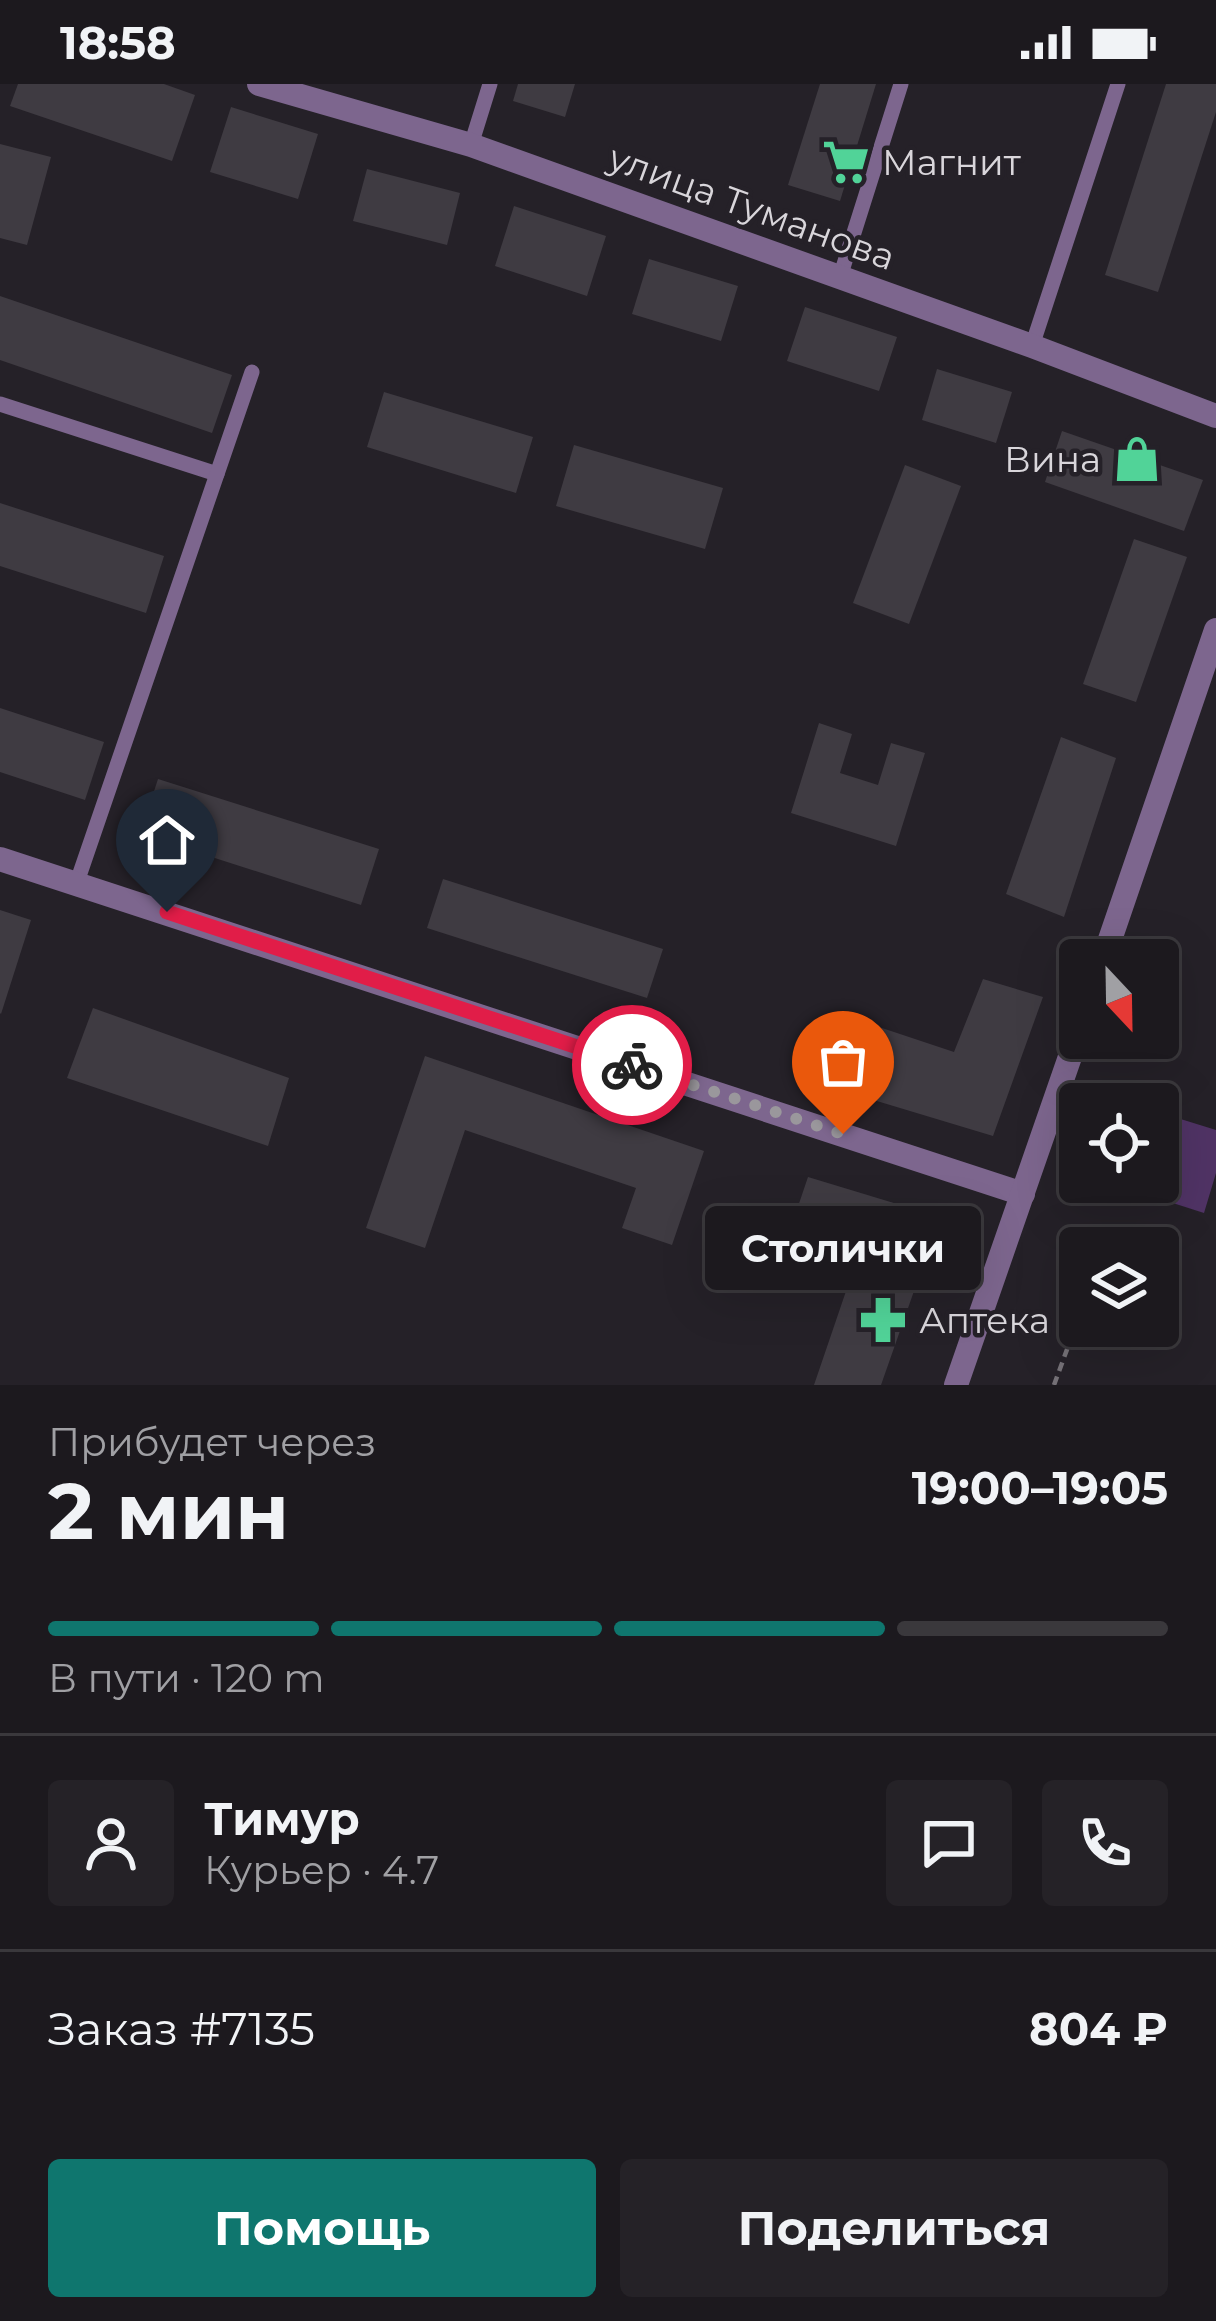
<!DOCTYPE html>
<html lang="ru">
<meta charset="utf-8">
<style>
body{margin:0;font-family:Montserrat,sans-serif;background:#252227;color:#f1f3f6;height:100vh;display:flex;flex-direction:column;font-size:45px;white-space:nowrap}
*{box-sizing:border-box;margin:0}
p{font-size:39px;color:#a0a0a4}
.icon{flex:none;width:66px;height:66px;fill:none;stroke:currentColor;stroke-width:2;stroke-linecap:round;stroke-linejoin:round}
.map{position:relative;height:1301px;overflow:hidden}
.panel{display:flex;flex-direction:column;background:#1c191e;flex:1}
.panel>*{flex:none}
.needle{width:78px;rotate:158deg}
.tools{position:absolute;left:1059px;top:855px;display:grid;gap:24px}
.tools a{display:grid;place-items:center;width:120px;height:120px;border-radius:12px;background:#1c191e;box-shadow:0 12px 48px #0002,0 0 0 3px #3a383c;font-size:60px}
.pin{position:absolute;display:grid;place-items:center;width:102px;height:102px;color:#fff;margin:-123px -51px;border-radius:50% 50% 50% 0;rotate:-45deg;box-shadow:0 0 12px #0007}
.pin .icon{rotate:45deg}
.courier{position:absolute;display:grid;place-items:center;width:120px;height:120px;margin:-60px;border:9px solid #e11d48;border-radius:50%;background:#fff;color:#222;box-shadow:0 3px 15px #0007}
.bubble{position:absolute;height:84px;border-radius:12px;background:#1c191e;box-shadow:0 12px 48px #0002,0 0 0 3px #3a383c;font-size:39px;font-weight:700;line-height:84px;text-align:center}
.overview em{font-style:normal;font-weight:700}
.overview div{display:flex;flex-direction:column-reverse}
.overview{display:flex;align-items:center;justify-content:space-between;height:204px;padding:0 48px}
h1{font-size:78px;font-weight:700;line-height:90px}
.bar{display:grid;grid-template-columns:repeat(4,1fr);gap:18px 12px;align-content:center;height:144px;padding:0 48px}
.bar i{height:15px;border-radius:9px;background:#3a383c}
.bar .current{background:#0f766e}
.bar p{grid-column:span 4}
.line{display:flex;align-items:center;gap:30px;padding:0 48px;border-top:3px solid #3a383c}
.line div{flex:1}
.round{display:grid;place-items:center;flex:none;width:126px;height:126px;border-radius:12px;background:#252227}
.cta{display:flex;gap:24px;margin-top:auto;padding:24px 48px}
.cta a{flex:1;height:138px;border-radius:12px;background:#0f766e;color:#fff;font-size:48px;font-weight:700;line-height:138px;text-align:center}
.cta a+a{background:#252227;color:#f1f3f6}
.status{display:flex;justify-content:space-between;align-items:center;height:84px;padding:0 60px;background:#1c191e;direction:ltr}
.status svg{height:33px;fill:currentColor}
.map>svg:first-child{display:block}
.water{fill:#503365}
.building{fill:#3f3b42}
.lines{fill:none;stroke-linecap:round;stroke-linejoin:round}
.path{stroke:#757177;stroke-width:4.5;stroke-dasharray:9 6;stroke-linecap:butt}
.service{stroke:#7d668e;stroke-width:15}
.minor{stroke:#7d668e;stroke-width:24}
.done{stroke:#9a979c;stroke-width:12;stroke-dasharray:0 21.6}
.route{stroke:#e11d48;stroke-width:15}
.labels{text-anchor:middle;stroke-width:9;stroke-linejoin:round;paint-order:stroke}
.poi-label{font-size:36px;fill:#d9d6db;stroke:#252128;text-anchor:start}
.street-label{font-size:36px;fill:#d9d6db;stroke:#252128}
</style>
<div class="status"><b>18:58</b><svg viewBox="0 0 49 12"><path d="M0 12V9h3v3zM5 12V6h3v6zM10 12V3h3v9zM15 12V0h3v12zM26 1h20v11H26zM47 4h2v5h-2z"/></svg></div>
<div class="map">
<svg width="1216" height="1301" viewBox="0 0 1216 1301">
<rect width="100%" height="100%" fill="#252128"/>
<path class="water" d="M1158,1028L1216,1046V1089L1204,1129L1129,1105L1131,1098H1158Z"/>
<g class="building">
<path d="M18,0H164L195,11L172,77L10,22Z"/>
<path d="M518,0H575L565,33L513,17Z"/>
<path d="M820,0H876L840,117L788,101Z"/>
<path d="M1166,0H1216V28L1158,208L1105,191Z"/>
<path d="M231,23L318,50L298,115L210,88Z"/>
<path d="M0,60L51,73L27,161L0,154Z"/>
<path d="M367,85L460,109L447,161L353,137Z"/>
<path d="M514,122L606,152L587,212L495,182Z"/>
<path d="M649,175L738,202L721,257L632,230Z"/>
<path d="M0,212L232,291L212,349L0,276Z"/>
<path d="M805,223L897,253L879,307L787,277Z"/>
<path d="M937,285L1012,308L996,359L922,336Z"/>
<path d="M384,308L533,353L516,409L367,363Z"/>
<path d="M1062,347L1203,396L1184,447L1045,398Z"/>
<path d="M574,361L723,404L705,465L556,422Z"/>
<path d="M905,381L961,402L909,540L853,519Z"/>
<path d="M0,419L164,472L146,529L0,482Z"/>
<path d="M1134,455L1187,473L1136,618L1083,600Z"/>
<path d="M0,624L104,658L85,716L0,688Z"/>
<path d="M819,639L852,650L840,689L878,701L891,659L925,669L896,762L791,729Z"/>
<path d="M1061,653L1116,674L1064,833L1006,810Z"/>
<path d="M158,695L379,765L361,821L140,750Z"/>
<path d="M443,795L663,865L647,914L427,844Z"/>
<path d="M0,826L31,836L1,930L0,929Z"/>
<path d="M983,895L1043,913L993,1052L827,1002L852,934L954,968Z"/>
<path d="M93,924L289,994L268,1062L67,994Z"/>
<path d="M425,972L704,1067L672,1161L622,1144L636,1104L465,1046L425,1164L366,1144Z"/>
<path d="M808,1093L940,1133L881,1301H814L858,1172L789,1149Z"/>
</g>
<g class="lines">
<path class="path" d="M1054,1301L1080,1230"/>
<g class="service">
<path d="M471,61L490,0"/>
<path d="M840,193L901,0"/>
<path d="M1032,262L1118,0"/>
<path d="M0,320L217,390"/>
<path d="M77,798L252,288"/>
</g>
<g class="minor">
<path d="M259,0L471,61L1032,262L1216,332"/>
<path d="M0,775L1023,1110"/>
<path d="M1103,876L1216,546"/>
<path d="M956,1301L1080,944"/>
</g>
</g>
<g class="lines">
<path class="done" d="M632,981L843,1050"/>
<path class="route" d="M167,828L632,981"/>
</g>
<defs>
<symbol id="supermarket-bare" viewBox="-9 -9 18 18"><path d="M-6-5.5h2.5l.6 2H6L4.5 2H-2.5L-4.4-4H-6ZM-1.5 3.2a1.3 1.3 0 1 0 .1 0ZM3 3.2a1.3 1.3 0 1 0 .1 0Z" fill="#51d398" stroke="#252128" stroke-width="2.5" paint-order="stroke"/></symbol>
<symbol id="shop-bare" viewBox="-9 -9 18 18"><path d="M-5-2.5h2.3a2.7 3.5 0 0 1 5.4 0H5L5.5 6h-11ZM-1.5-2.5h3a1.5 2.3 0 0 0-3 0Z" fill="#51d398" stroke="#252128" stroke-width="2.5" paint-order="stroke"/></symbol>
<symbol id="pharmacy-bare" viewBox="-9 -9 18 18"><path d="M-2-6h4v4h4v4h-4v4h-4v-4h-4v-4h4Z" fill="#51d398" stroke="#252128" stroke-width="2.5" paint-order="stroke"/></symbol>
</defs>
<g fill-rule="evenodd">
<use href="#supermarket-bare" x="813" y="45" width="66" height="66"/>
<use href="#shop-bare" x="1104" y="342" width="66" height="66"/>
<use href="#pharmacy-bare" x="850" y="1203" width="66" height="66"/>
</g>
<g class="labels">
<g class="poi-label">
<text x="882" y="91">Магнит</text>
<text x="1101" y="388" text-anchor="end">Вина</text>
<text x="919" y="1249">Аптека</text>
</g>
<g class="street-label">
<text transform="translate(752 123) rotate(20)" y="13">улица Туманова</text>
</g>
</g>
</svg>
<div class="tools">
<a><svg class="needle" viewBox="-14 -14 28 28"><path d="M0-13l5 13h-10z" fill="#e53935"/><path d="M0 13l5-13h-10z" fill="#a0a0a4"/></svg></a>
<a><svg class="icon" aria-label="locate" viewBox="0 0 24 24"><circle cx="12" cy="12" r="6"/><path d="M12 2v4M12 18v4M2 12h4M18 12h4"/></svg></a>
<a><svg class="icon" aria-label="layers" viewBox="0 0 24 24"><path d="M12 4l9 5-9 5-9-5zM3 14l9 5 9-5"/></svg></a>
</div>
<div class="pin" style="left:843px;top:1050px;background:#ea580c"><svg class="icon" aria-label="bag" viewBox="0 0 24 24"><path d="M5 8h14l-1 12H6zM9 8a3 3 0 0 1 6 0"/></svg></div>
<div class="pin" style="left:167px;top:828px;background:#1f2937"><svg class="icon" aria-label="home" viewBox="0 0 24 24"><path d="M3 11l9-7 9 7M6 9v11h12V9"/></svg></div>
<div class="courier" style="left:632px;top:981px"><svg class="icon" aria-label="bike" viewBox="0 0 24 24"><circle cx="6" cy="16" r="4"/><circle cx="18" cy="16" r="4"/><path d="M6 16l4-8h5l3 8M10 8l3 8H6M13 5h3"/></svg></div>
<div class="bubble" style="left:705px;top:1122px;width:276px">Столички</div>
</div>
<section class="panel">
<div class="overview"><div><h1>2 мин</h1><p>Прибудет через</p></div><em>19:00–19:05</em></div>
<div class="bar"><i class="current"></i><i class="current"></i><i class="current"></i><i></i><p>В пути · 120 m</p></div>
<div class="line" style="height:216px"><a class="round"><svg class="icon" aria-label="person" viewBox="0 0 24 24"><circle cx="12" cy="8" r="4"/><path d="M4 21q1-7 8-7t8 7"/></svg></a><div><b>Тимур</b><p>Курьер · 4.7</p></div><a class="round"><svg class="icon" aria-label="chat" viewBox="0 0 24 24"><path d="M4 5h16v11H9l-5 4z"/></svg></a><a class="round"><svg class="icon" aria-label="phone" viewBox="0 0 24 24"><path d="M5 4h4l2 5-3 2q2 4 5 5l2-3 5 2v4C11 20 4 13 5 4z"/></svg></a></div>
<div class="line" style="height:156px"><div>Заказ #7135</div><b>804 ₽</b></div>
<div class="cta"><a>Помощь</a><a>Поделиться</a></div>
</section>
